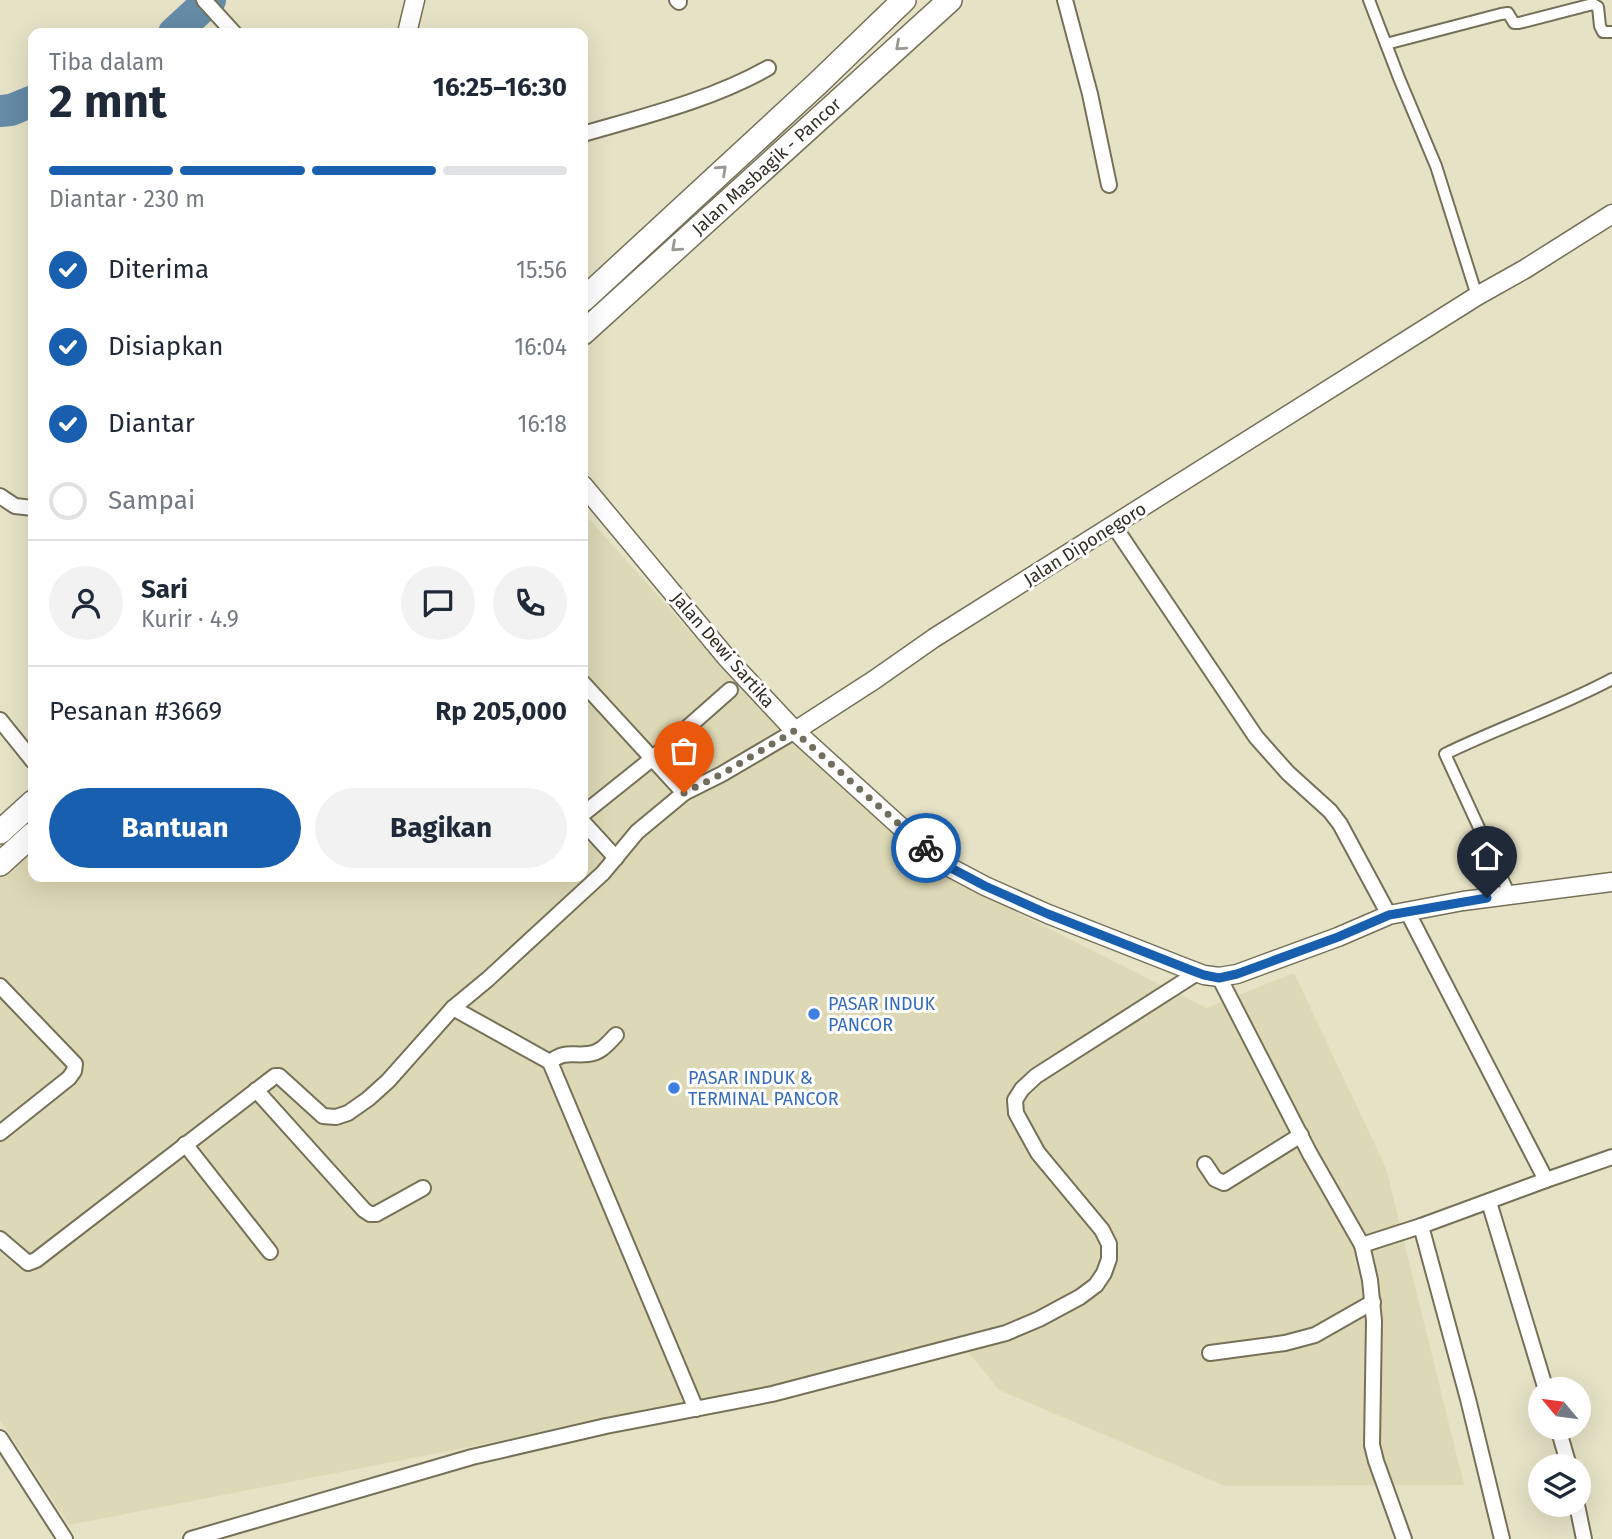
<!DOCTYPE html>
<html lang="id">
<meta charset="utf-8">
<style>
body{margin:0;font-family:"Fira Sans",sans-serif;background:#f2f2f3;color:#1f2937;height:100vh;display:flex;flex-direction:column;font-size:26px;white-space:nowrap}
*{box-sizing:border-box;margin:0}
p{font-size:23px;color:#747a83}
.icon{flex:none;width:38px;height:38px;fill:none;stroke:currentColor;stroke-width:2;stroke-linecap:round;stroke-linejoin:round}
.map{position:relative;flex:1;overflow:hidden}
.side{position:absolute;left:28px;top:28px;width:560px;height:854px;display:flex;flex-direction:column;background:#fff;border-radius:14px;box-shadow:0 7px 28px #0002}
.side>*{flex:none}
.needle{width:46px;rotate:299deg}
.fabs{position:absolute;left:1528px;top:1377px;display:grid;gap:14px}
.fabs a{display:grid;place-items:center;width:63px;height:63px;border-radius:50%;background:#fff;box-shadow:0 7px 28px #0002;font-size:35px}
.pin{position:absolute;display:grid;place-items:center;width:60px;height:60px;color:#fff;margin:-72px -30px;border-radius:50% 50% 50% 0;rotate:-45deg;box-shadow:0 0 7px #0007}
.pin .icon{rotate:45deg}
.courier{position:absolute;display:grid;place-items:center;width:70px;height:70px;margin:-35px;border:5px solid #195faf;border-radius:50%;background:#fff;color:#222;box-shadow:0 2px 9px #0007}
.summary em{font-style:normal;font-weight:700}
.summary div{display:flex;flex-direction:column-reverse}
.summary{display:flex;align-items:center;justify-content:space-between;height:119px;padding:0 21px}
h1{font-size:46px;font-weight:700;line-height:52px}
.bar{display:grid;grid-template-columns:repeat(4,1fr);gap:10px 7px;align-content:center;height:84px;padding:0 21px}
.bar i{height:9px;border-radius:5px;background:#e0e1e3}
.bar .active{background:#195faf}
.bar p{grid-column:span 4}
.line{display:flex;align-items:center;gap:18px;padding:0 21px;border-top:2px solid #e0e1e3}
.line div{flex:1}
.round{display:grid;place-items:center;flex:none;width:74px;height:74px;border-radius:37px;background:#f2f2f3}
ol{padding:0 21px;list-style:none}
li{display:flex;align-items:center;gap:21px;height:77px}
li p{margin-inline-start:auto}
li .icon{padding:7px;border-radius:50%;background:#195faf;color:#fff;stroke-width:4}
li:last-child{color:#747a83}
li i{width:38px;height:38px;border:4px solid #e0e1e3;border-radius:50%}
.primary-button{display:flex;gap:14px;margin-top:auto;padding:14px 21px}
.primary-button a{flex:1;height:80px;border-radius:42px;background:#195faf;color:#fff;font-size:28px;font-weight:700;line-height:80px;text-align:center}
.primary-button a+a{background:#f2f2f3;color:#1f2937}
.map>svg:first-child{display:block}
.built{fill:#ddd8b5}
.lines{fill:none;stroke-linecap:round;stroke-linejoin:round}
.river{stroke:#658ba6;stroke-width:32}
.pedestrian-casing{stroke:#757158;stroke-width:14}
.minor-casing{stroke:#757158;stroke-width:18}
.tertiary-casing{stroke:#757158;stroke-width:21}
.primary-casing{stroke:#757158;stroke-width:26}
.pedestrian{stroke:#fff;stroke-width:10}
.minor{stroke:#fff;stroke-width:14}
.tertiary{stroke:#fff;stroke-width:18}
.primary{stroke:#fff;stroke-width:23}
.oneway{stroke:#989792}
.done{stroke:#706e5d;stroke-width:7;stroke-dasharray:0 12.6}
.route{stroke:#195faf;stroke-width:9}
.shop-dot{fill:#3f7fe0;stroke:#fff;stroke-width:2.5}
.labels{text-anchor:middle;stroke-width:6;stroke-linejoin:round;paint-order:stroke}
.street-label{font-size:18px;fill:#312f24;stroke:#fff}
.shop-label{font-size:18px;fill:#366cbe;stroke:#fff;text-anchor:start}
</style>
<div class="map">
<svg width="1612" height="1539" viewBox="0 0 1612 1539">
<rect width="100%" height="100%" fill="#e6e2c6"/>
<path class="built" d="M583,512L734,681L938,873L1207,1008L1294,973L1386,1168L1464,1485L1225,1486L999,1390L967,1350L69,1525L0,1420V872L33,842V877H583Z"/>
<g class="lines">
<g class="river">
<path d="M174,33L210,0"/>
<path d="M0,111L11,110L33,101"/>
</g>
<defs>
<g id="pedestrian">
<path d="M1369,0L1399,78L1436,166L1477,296"/>
<path d="M1386,44L1501,14L1508,13L1514,23H1519L1593,4L1598,7L1600,26L1603,32H1612"/>
<path d="M1510,895L1445,754C1500,727 1558,708 1612,679"/>
</g>
<g id="minor">
<path d="M204,0L234,33"/>
<path d="M677,0L679,2"/>
<path d="M1065,0L1090,94L1109,185"/>
<path d="M583,134C645,116 711,100 768,68"/>
<path d="M0,496L15,506L33,508"/>
<path d="M1114,526L1256,737L1288,773L1330,811L1340,824L1389,915"/>
<path d="M583,683L684,793L722,774L795,731"/>
<path d="M0,720L33,761"/>
<path d="M583,814L653,758L730,690"/>
<path d="M583,822L616,858"/>
<path d="M1408,913L1546,1180L1612,1157"/>
<path d="M1219,977L1310,1154L1362,1245L1421,1226L1546,1180"/>
<path d="M0,986L75,1064L74,1071L69,1078L0,1133"/>
<path d="M453,1008L550,1062"/>
<path d="M616,1035C608,1043 601,1053 588,1054C572,1056 565,1050 550,1062L696,1409"/>
<path d="M256,1090L364,1210L370,1214H376L423,1188"/>
<path d="M185,1144L270,1252"/>
<path d="M1205,1164L1215,1179L1224,1183L1301,1135"/>
<path d="M1489,1202L1546,1390"/>
<path d="M1421,1226L1468,1399L1502,1539"/>
<path d="M0,1239L28,1263L36,1260L275,1076H279L323,1116L336,1117L348,1113L368,1099L388,1081L453,1008L488,979L603,873L637,832L684,793"/>
<path d="M1362,1245L1370,1280L1374,1321L1372,1445L1376,1461L1404,1539"/>
<path d="M1210,1353L1285,1343L1315,1335L1373,1302"/>
<path d="M1558,1428L1569,1466"/>
<path d="M0,1438L65,1539"/>
<path d="M1577,1505L1584,1539"/>
<path d="M191,1539L472,1457L606,1426L772,1394L1006,1333L1039,1319L1080,1297L1096,1285L1104,1273L1109,1259V1244L1102,1230L1038,1153L1016,1113L1015,1100L1022,1089L1036,1076L1197,973"/>
</g>
<g id="tertiary">
<path d="M407,33L415,0"/>
<path d="M583,485L726,657L795,731L914,839L951,868L985,886L1048,914L1188,969L1204,975L1219,977L1237,974L1338,937L1389,915L1463,901L1612,882"/>
<path d="M795,731L874,680L934,638L1477,296L1525,269L1612,214"/>
</g>
<g id="primary">
<path d="M583,300L818,83L904,0"/>
<path id="s1" d="M583,333L950,0"/>
<path d="M0,832L33,802"/>
<path d="M0,864L33,834"/>
</g>
</defs>
<use href="#pedestrian" class="pedestrian-casing"/>
<use href="#minor" class="minor-casing"/>
<use href="#tertiary" class="tertiary-casing"/>
<use href="#primary" class="primary-casing"/>
<use href="#pedestrian" class="pedestrian"/>
<use href="#minor" class="minor"/>
<use href="#tertiary" class="tertiary"/>
<use href="#primary" class="primary"/>
</g>
<defs><path id="oneway-chevron" d="M-2-3.5L2.5 0L-2 3.5" fill="none" stroke-width="1.6" stroke-linecap="round" stroke-linejoin="round" transform="scale(1.75)"/></defs>
<g class="oneway">
<use href="#oneway-chevron" transform="translate(900 46) rotate(138)"/>
<use href="#oneway-chevron" transform="translate(722 170) rotate(-43)"/>
<use href="#oneway-chevron" transform="translate(676 247) rotate(138)"/>
</g>
<g class="lines">
<path class="done" d="M684,793L722,774L794,731L926,848"/>
<path class="route" d="M926,848L951,868L985,886L1048,914L1188,969L1204,975L1219,978L1237,974L1338,937L1389,915L1487,898"/>
</g>
<g class="shop-dot">
<circle cx="814" cy="1014" r="7"/>
<circle cx="674" cy="1088" r="7"/>
</g>
<g class="labels">
<g class="street-label">
<text dy="6" stroke="none"><textPath href="#s1" startOffset="248">Jalan Masbagik - Pancor</textPath></text>
<text transform="translate(1085 544) rotate(-32)" y="6">Jalan Diponegoro</text>
<text transform="translate(723 650) rotate(49)" y="6">Jalan Dewi Sartika</text>
</g>
<g class="shop-label">
<text x="828" y="1010">PASAR INDUK<tspan x="828" dy="21">PANCOR</tspan></text>
<text x="688" y="1084">PASAR INDUK &amp;<tspan x="688" dy="21">TERMINAL PANCOR</tspan></text>
</g>
</g>
</svg>
<div class="fabs">
<a><svg class="needle" viewBox="-14 -14 28 28"><path d="M0-13l5 13h-10z" fill="#e53935"/><path d="M0 13l5-13h-10z" fill="#747a83"/></svg></a>
<a><svg class="icon" aria-label="layers" viewBox="0 0 24 24"><path d="M12 4l9 5-9 5-9-5zM3 14l9 5 9-5"/></svg></a>
</div>
<div class="pin" style="left:684px;top:793px;background:#ea580c"><svg class="icon" aria-label="bag" viewBox="0 0 24 24"><path d="M5 8h14l-1 12H6zM9 8a3 3 0 0 1 6 0"/></svg></div>
<div class="pin" style="left:1487px;top:898px;background:#1f2937"><svg class="icon" aria-label="home" viewBox="0 0 24 24"><path d="M3 11l9-7 9 7M6 9v11h12V9"/></svg></div>
<div class="courier" style="left:926px;top:848px"><svg class="icon" aria-label="bike" viewBox="0 0 24 24"><circle cx="6" cy="16" r="4"/><circle cx="18" cy="16" r="4"/><path d="M6 16l4-8h5l3 8M10 8l3 8H6M13 5h3"/></svg></div>
<section class="side">
<div class="summary"><div><h1>2 mnt</h1><p>Tiba dalam</p></div><em>16:25–16:30</em></div>
<div class="bar"><i class="active"></i><i class="active"></i><i class="active"></i><i></i><p>Diantar · 230 m</p></div>
<ol>
<li><svg class="icon" aria-label="check" viewBox="0 0 24 24"><path d="M5 12l5 5 9-10"/></svg>Diterima<p>15:56</p></li>
<li><svg class="icon" aria-label="check" viewBox="0 0 24 24"><path d="M5 12l5 5 9-10"/></svg>Disiapkan<p>16:04</p></li>
<li><svg class="icon" aria-label="check" viewBox="0 0 24 24"><path d="M5 12l5 5 9-10"/></svg>Diantar<p>16:18</p></li>
<li><i></i>Sampai</li>
</ol>
<div class="line" style="height:126px"><a class="round"><svg class="icon" aria-label="person" viewBox="0 0 24 24"><circle cx="12" cy="8" r="4"/><path d="M4 21q1-7 8-7t8 7"/></svg></a><div><b>Sari</b><p>Kurir · 4.9</p></div><a class="round"><svg class="icon" aria-label="chat" viewBox="0 0 24 24"><path d="M4 5h16v11H9l-5 4z"/></svg></a><a class="round"><svg class="icon" aria-label="phone" viewBox="0 0 24 24"><path d="M5 4h4l2 5-3 2q2 4 5 5l2-3 5 2v4C11 20 4 13 5 4z"/></svg></a></div>
<div class="line" style="height:91px"><div>Pesanan #3669</div><b>Rp 205,000</b></div>
<div class="primary-button"><a>Bantuan</a><a>Bagikan</a></div>
</section>
</div>
